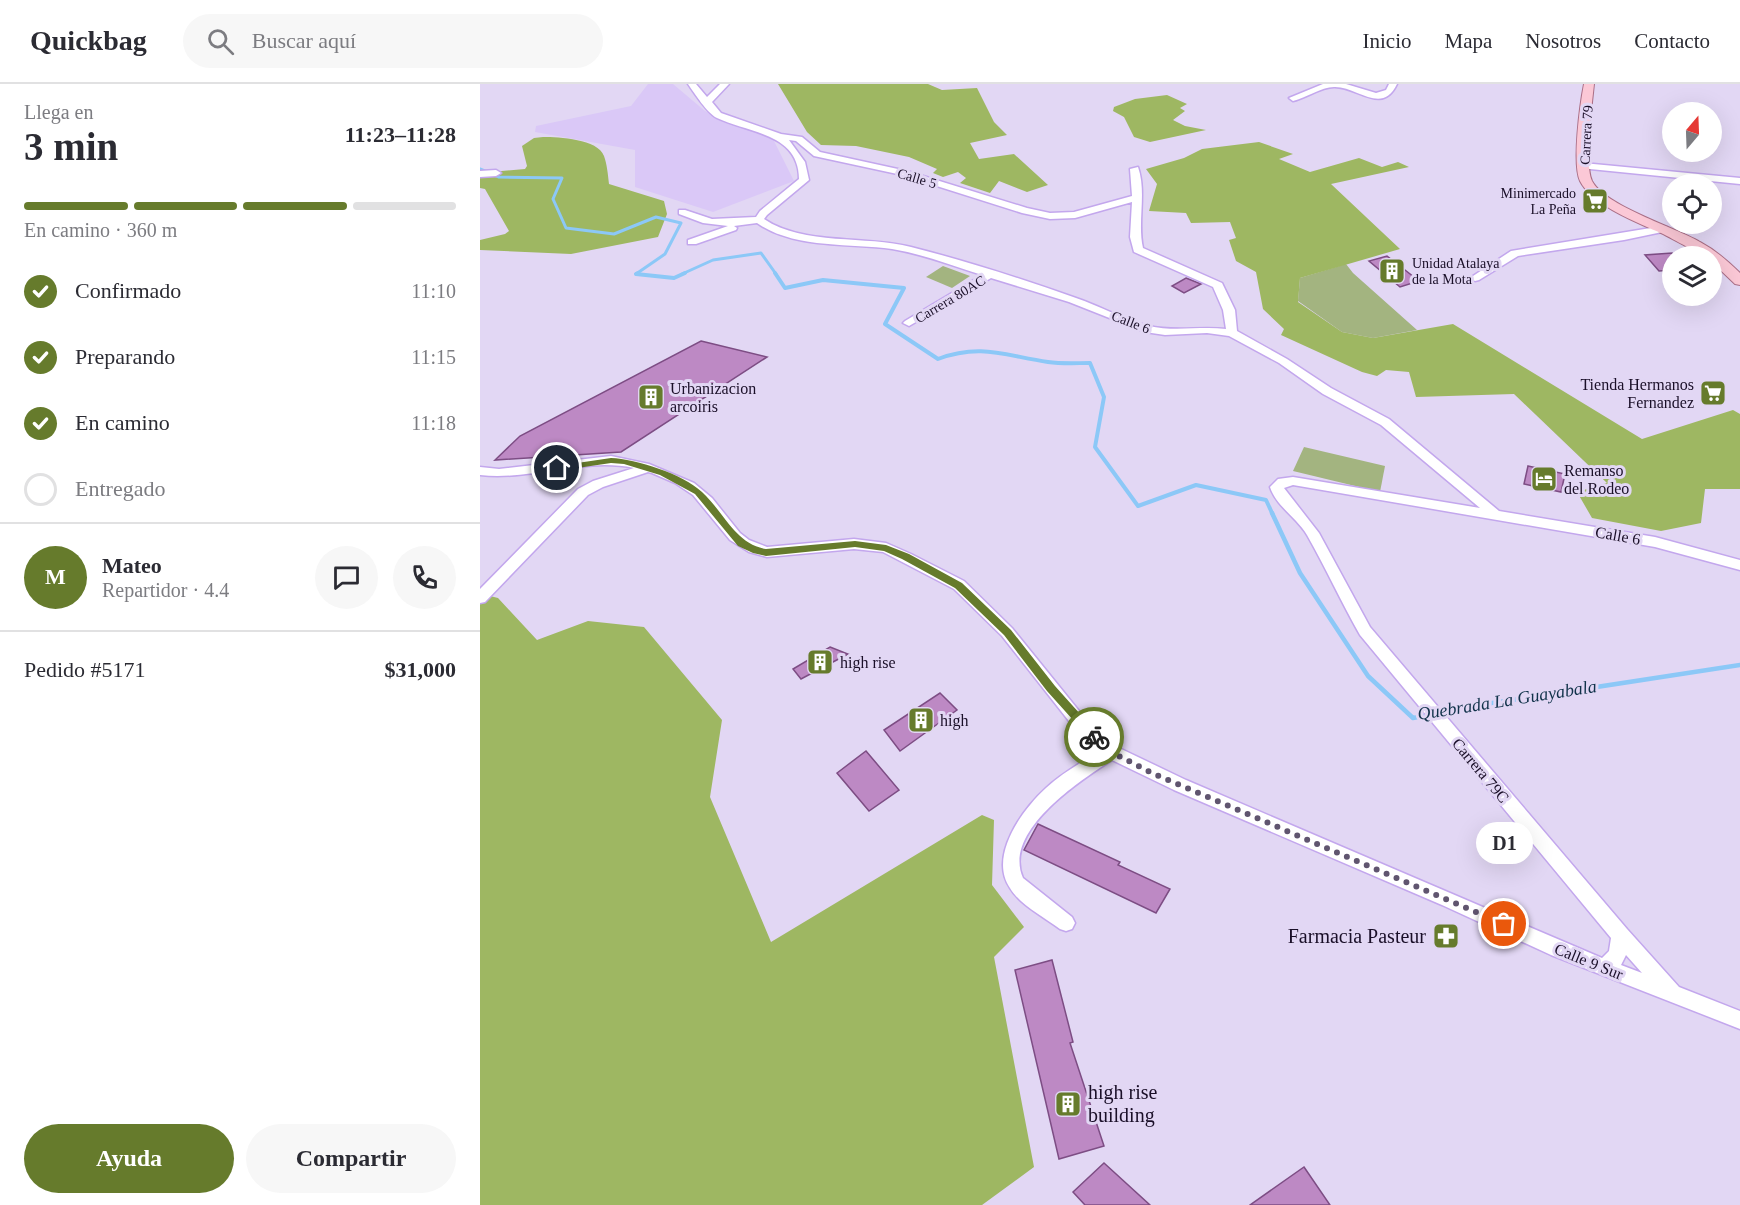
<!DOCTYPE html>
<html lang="es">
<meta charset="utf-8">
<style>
body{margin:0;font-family:"Times New Roman",serif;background:#f7f7f7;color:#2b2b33;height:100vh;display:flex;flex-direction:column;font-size:22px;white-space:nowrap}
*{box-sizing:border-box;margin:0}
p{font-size:20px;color:#7c7c81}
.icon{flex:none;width:33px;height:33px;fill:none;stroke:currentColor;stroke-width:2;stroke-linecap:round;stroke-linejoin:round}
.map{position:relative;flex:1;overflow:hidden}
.sheet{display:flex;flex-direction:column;background:#fff;width:480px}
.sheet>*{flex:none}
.needle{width:39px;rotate:19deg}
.tools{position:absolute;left:1182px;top:18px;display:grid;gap:12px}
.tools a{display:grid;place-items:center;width:60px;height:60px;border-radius:50%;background:#fff;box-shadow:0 6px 24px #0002;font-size:30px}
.pin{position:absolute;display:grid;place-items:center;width:51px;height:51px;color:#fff;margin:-26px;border:3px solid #fff;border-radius:50%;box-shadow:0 2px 6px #0007}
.courier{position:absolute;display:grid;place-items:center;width:60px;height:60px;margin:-30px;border:4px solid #667b2c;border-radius:50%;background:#fff;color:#222;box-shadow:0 2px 8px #0007}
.bubble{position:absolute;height:42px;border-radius:21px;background:#fff;box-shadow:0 6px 24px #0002;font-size:20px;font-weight:700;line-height:42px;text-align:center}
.head em{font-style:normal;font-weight:700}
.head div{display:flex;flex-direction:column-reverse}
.head{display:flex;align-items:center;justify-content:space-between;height:102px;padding:0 24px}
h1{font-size:39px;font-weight:700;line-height:45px}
.bar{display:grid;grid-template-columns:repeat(4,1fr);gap:9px 6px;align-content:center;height:72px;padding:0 24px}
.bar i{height:8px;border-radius:4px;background:#e1e1e2}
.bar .on{background:#667b2c}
.bar p{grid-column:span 4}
.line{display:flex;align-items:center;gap:15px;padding:0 24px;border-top:2px solid #e1e1e2}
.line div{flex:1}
.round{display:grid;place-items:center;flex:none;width:63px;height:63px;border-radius:32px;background:#f7f7f7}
ol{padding:0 24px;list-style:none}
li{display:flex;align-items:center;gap:18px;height:66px}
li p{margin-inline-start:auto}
li .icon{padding:6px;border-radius:50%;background:#667b2c;color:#fff;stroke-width:4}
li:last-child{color:#7c7c81}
li i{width:33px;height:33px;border:3px solid #e1e1e2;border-radius:50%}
.action{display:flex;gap:12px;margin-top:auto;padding:12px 24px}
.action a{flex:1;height:69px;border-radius:36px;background:#667b2c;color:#fff;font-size:24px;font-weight:700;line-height:69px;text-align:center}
.action a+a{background:#f7f7f7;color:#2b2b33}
header{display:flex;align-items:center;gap:36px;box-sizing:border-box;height:84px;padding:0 30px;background:#fff;border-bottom:2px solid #e1e1e2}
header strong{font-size:28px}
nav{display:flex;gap:33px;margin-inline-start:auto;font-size:21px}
.search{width:420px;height:54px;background:#f7f7f7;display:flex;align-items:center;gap:15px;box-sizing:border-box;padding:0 21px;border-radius:33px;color:#7c7c81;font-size:22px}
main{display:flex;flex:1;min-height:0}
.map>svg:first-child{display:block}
.built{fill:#dac8f7}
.green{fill:#a3b480}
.forest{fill:#9eb762}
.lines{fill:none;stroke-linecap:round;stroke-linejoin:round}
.stream-far2{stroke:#8cc8f7;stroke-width:3}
.stream-far1{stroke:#8cc8f7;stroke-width:4}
.stream{stroke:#8cc8f7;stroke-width:4.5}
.building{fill:#bd89c4;stroke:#7d4d84;stroke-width:1.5}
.minor-casing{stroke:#c3a7ed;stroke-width:3}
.major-casing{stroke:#aa6f87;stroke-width:2}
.minor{fill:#fff;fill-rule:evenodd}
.major{fill:#fbc8d6;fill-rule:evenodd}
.route{fill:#667b2c}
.done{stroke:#60556f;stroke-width:6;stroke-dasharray:0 10.8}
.labels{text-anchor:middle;stroke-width:6;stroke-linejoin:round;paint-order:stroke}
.far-street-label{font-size:14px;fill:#1a0f28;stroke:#e2d7f4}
.far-poi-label{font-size:14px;fill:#1a0f28;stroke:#e2d7f4;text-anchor:end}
.poi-label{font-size:16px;fill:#1a0f28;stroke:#e2d7f4;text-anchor:start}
.street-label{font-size:16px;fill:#1a0f28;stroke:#e2d7f4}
.water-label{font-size:18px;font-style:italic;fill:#11324a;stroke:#e2d7f4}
.near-poi-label{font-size:20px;fill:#1a0f28;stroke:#e2d7f4;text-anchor:end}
</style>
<header>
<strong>Quickbag</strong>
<div class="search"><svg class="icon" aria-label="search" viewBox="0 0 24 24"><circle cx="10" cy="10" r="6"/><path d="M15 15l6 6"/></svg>Buscar aquí</div>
<nav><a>Inicio</a><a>Mapa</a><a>Nosotros</a><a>Contacto</a></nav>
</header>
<main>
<section class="sheet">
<div class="head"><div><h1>3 min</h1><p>Llega en</p></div><em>11:23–11:28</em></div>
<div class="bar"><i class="on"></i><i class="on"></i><i class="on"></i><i></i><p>En camino · 360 m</p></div>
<ol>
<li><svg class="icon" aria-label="check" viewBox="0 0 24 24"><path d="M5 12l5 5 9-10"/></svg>Confirmado<p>11:10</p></li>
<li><svg class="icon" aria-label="check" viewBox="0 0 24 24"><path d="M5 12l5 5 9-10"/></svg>Preparando<p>11:15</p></li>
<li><svg class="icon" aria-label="check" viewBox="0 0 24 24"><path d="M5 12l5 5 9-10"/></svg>En camino<p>11:18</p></li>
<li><i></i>Entregado</li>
</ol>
<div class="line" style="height:108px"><b class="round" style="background:#667b2c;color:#fff">M</b><div><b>Mateo</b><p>Repartidor · 4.4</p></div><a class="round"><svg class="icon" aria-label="chat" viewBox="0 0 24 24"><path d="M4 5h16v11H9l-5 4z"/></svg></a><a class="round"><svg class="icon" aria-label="phone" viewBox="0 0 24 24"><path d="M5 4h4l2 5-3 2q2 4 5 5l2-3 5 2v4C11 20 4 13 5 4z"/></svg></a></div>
<div class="line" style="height:78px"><div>Pedido #5171</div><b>$31,000</b></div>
<div class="action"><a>Ayuda</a><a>Compartir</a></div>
</section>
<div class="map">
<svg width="1260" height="1121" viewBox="0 0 1260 1121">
<rect width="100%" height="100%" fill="#e2d7f4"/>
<path class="built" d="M168,0H193L225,27L293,55L314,97L233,128L155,103V66L55,48L56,42L151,22Z"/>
<g class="green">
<path d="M866,180L873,189L937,246L893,254L862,248L818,217L820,194Z"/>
<path d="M463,182L490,192L472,204L446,193Z"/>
<path d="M824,363L905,382L900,408L813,387Z"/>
</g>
<g class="forest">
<path d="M298,0H448L462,6L497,4L514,38L527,51L490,59L499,75L534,70L568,101L547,108L519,97L510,109L480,99L486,94L478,88L463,93L453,89L457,85L429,73L376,62L341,61L327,48Z"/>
<path d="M687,11L707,20L700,24L705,27L693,36L705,42L726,46L670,58L654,53L644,33L633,27L634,23L655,15Z"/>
<path d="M63,53C79,53 118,55 124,72C127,80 128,91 129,100L184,117L187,130L178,153L91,170L0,166V156L25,150L29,147L5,105L0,104V89L45,85L47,82L42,62L54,54Z"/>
<path d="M779,58L813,70L799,75L830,88L879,74L902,83L918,78L929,83L851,100L920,165L820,194L818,218L862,248L893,254L973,240L1162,355L1253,326L1260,330V405H1225L1221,439L1181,447L1112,434L1097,408L1127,399L1034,310L936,313L929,288L906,286L897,292L882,288L801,251L804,245L783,225L776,188L756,177L749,156L756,154L750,138L711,139L706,129L669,127L677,100L666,85L704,74L722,65Z"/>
<path d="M10,512L18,514L57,556L108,537L164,543L242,636L230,713L291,858L502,731L514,736L512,801L544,843L514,873L554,1083L502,1121H0V520Z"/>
</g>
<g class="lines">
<g class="stream-far2">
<path d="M0,85L19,93L82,94L73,115L86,144L134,150L176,133L201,139L185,170L156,190H159"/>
<path d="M202,190L233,176L281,169L296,190"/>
</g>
<g class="stream-far1">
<path d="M158,189L156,190L194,194L205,189"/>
<path d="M295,189L305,204L343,196L424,204L405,240L458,275C501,259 526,272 568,278C582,280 596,279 610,279L624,313L615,363L658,422L716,401L786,416L793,431"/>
</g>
<path class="stream" d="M792,429L820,489L888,592L933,634L999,621L1260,581"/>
</g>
<g class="building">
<path d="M1192,169V186L1179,187L1165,171Z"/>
<path d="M907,172L939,197L920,203L889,177Z"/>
<path d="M706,194L721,200L704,209L692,202Z"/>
<path d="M221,257L287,273L141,368L15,376L40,352Z"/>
<path d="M1048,382L1085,390L1081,408L1044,400Z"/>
<path d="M350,563L368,570L321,595L313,585Z"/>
<path d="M460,609L477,626L420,667L404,646Z"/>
<path d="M386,667L419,706L389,727L357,689Z"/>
<path d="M558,740L640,778L638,781L690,805L676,829L544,766Z"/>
<path d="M572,876L593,958L590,959L624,1062L579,1075L535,886Z"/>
<path d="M624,1079L670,1121H605L593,1108Z"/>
<path d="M824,1083L850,1121H770Z"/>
</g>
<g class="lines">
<defs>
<g id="minor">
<path d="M208,0H216L227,13L240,0H249L232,18L241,29L301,50L322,53L340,68L427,87L547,124L570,129L594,128L652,112L650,85L658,83C667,109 657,138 663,164L742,199L755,226L757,247L807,275L851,304L909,335L1019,427L1175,453L1260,476V486L1175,463L813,401L804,404L839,449L890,543L1147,845L1199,903L1260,927V945L1071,871L962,821L694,706L632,676C601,696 522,747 543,794L592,833L595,839L592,845L586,847L580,845C564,833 540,821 530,804C508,772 543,725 566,704C582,689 601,679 619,667L596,646L522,552L474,505L403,468L374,465L287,473L269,468L250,456L213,411L195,399L172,389L168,388L123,403L108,411L5,518L0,519V505L98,405L113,397L154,384C103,373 51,397 0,391V383L19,385L131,372L169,380L214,399L232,414L260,449L269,456L287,463L374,455L406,459L431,470L484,497L532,544L608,638L637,663L706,696L1122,874L1129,867L1131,854L880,551C861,518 846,484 827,451C817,434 796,422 790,403L798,395L813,393L1000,424L901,341L843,310L799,279L749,252L727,249L685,251L665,248L589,218L511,194L429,242L423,239L425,237L502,191C473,182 443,170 412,165C369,159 314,165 277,139L254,142L257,144L256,146L216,160H208V156L248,142L223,139L199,130V126H205L232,135L276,133L280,127L319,95C319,49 268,49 237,34C227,29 215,10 208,0ZM309,56L316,57L334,72L422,91L542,129L570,135L595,134L652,118L650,153L654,168L733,203L743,226L746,245C720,242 694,248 669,242C644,236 620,222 596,214C542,195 487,177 431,163C386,151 324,162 284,135L287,131L329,96L325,78ZM1146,871L1162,889L1141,881Z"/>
<path d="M843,0H866L896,9L906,6L909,0H917C902,32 877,2 854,3C841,3 826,14 813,17L809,14Z"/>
<path d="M1103,79L1260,94V100L1100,84V80Z"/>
<path d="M0,87L16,86L21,89L16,92L0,93Z"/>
<path d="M1183,142L1187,143V147L1144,156L1038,172L999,196L995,197L990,194L1031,167Z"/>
</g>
<path id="major" d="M1104,0H1114C1112,19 1104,80 1112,97C1125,122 1195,143 1220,158C1235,166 1248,177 1260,189V201L1255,200L1232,178V172C1220,172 1194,155 1181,149C1158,139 1112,121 1100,97C1092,80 1100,20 1104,0Z"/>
</defs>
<use href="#minor" class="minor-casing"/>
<use href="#major" class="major-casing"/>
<use href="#minor" class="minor"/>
<use href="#major" class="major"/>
</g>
<path class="route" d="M131,374C156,375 203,390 222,408C244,428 255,460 286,465L375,457L406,461L429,470L482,499L531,546L575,602L618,650V656H611L567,607L524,551L475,504L422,475L404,467L375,463L286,472L273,469L258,462L215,410L180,391L144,380L131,379L77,387L73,384L77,382Z"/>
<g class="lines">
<path class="done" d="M614,653L631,668L674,690L1024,840"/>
</g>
<defs>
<symbol id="supermarket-square" viewBox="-11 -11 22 22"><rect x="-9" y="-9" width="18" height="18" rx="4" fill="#667b2c" stroke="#e2d7f4"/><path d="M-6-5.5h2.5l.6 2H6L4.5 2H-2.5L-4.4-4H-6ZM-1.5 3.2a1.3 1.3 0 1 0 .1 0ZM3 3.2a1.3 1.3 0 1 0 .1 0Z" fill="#fff"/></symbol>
<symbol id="building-square" viewBox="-11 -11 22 22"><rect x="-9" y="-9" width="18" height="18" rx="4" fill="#667b2c" stroke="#e2d7f4"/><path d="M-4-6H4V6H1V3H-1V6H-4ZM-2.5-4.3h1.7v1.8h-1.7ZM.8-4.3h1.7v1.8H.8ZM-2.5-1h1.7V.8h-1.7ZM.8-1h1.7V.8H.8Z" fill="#fff"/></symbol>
<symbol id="hotel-square" viewBox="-11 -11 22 22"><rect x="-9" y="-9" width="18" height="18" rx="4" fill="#667b2c" stroke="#e2d7f4"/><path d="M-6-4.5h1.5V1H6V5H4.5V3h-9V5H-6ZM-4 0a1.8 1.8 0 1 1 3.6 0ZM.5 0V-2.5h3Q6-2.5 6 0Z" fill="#fff"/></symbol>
<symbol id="pharmacy-square" viewBox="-11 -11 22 22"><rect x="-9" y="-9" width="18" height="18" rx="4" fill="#667b2c" stroke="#e2d7f4"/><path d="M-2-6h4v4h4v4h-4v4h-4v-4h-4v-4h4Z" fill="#fff"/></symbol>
</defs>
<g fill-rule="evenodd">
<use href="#supermarket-square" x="1100" y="102" width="30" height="30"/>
<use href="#building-square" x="897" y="172" width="30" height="30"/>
<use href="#supermarket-square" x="1218" y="294" width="30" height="30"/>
<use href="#building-square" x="156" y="298" width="30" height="30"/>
<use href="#hotel-square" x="1049" y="380" width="30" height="30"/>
<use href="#building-square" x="325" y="563" width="30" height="30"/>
<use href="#building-square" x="426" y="621" width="30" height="30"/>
<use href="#pharmacy-square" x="951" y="837" width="30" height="30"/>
<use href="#building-square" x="573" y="1005" width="30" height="30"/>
</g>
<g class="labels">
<g class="far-street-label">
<text transform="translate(1106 51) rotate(-87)" y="5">Carrera 79</text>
<text transform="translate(437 94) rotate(16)" y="5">Calle 5</text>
<text transform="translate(470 215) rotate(-31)" y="5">Carrera 80AC</text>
<text transform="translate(651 238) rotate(21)" y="5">Calle 6</text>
</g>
<g class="far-poi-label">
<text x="1096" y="114">Minimercado<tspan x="1096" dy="16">La Peña</tspan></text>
<text x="932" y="184" text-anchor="start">Unidad Atalaya<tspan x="932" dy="16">de la Mota</tspan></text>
</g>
<g class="poi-label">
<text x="1214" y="306" text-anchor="end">Tienda Hermanos<tspan x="1214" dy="18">Fernandez</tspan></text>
<text x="190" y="310">Urbanizacion<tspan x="190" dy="18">arcoiris</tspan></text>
<text x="1084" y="392">Remanso<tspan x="1084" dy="18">del Rodeo</tspan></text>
<text x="360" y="584">high rise</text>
<text x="460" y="642">high</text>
</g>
<g class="street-label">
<text transform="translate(1138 451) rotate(10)" y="6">Calle 6</text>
<text transform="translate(1001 686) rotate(50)" y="6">Carrera 79C</text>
<text transform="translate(1109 877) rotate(22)" y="6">Calle 9 Sur</text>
</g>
<g class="water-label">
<text transform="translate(1027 616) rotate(-9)" y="6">Quebrada La Guayabala</text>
</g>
<g class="near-poi-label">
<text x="946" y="859">Farmacia Pasteur</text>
<text x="608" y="1015" text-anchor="start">high rise<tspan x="608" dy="23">building</tspan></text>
</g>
</g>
</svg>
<div class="tools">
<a><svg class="needle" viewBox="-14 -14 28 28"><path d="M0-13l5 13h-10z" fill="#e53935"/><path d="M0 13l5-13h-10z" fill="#7c7c81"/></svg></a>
<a><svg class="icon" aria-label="locate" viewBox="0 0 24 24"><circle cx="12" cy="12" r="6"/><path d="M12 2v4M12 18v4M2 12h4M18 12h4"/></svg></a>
<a><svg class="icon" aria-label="layers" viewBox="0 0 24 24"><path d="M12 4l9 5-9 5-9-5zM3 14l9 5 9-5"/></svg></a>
</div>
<div class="pin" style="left:1024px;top:840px;background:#ea580c"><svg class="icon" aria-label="bag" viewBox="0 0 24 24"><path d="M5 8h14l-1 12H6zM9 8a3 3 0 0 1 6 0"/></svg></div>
<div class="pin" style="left:77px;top:384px;background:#1f2937"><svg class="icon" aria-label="home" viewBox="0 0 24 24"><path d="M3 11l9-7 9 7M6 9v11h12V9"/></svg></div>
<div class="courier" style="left:614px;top:653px"><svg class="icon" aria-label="bike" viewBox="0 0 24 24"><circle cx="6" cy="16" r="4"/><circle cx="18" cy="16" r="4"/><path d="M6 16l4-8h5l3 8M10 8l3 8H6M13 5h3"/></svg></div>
<div class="bubble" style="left:996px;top:738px;width:57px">D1</div>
</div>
</main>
